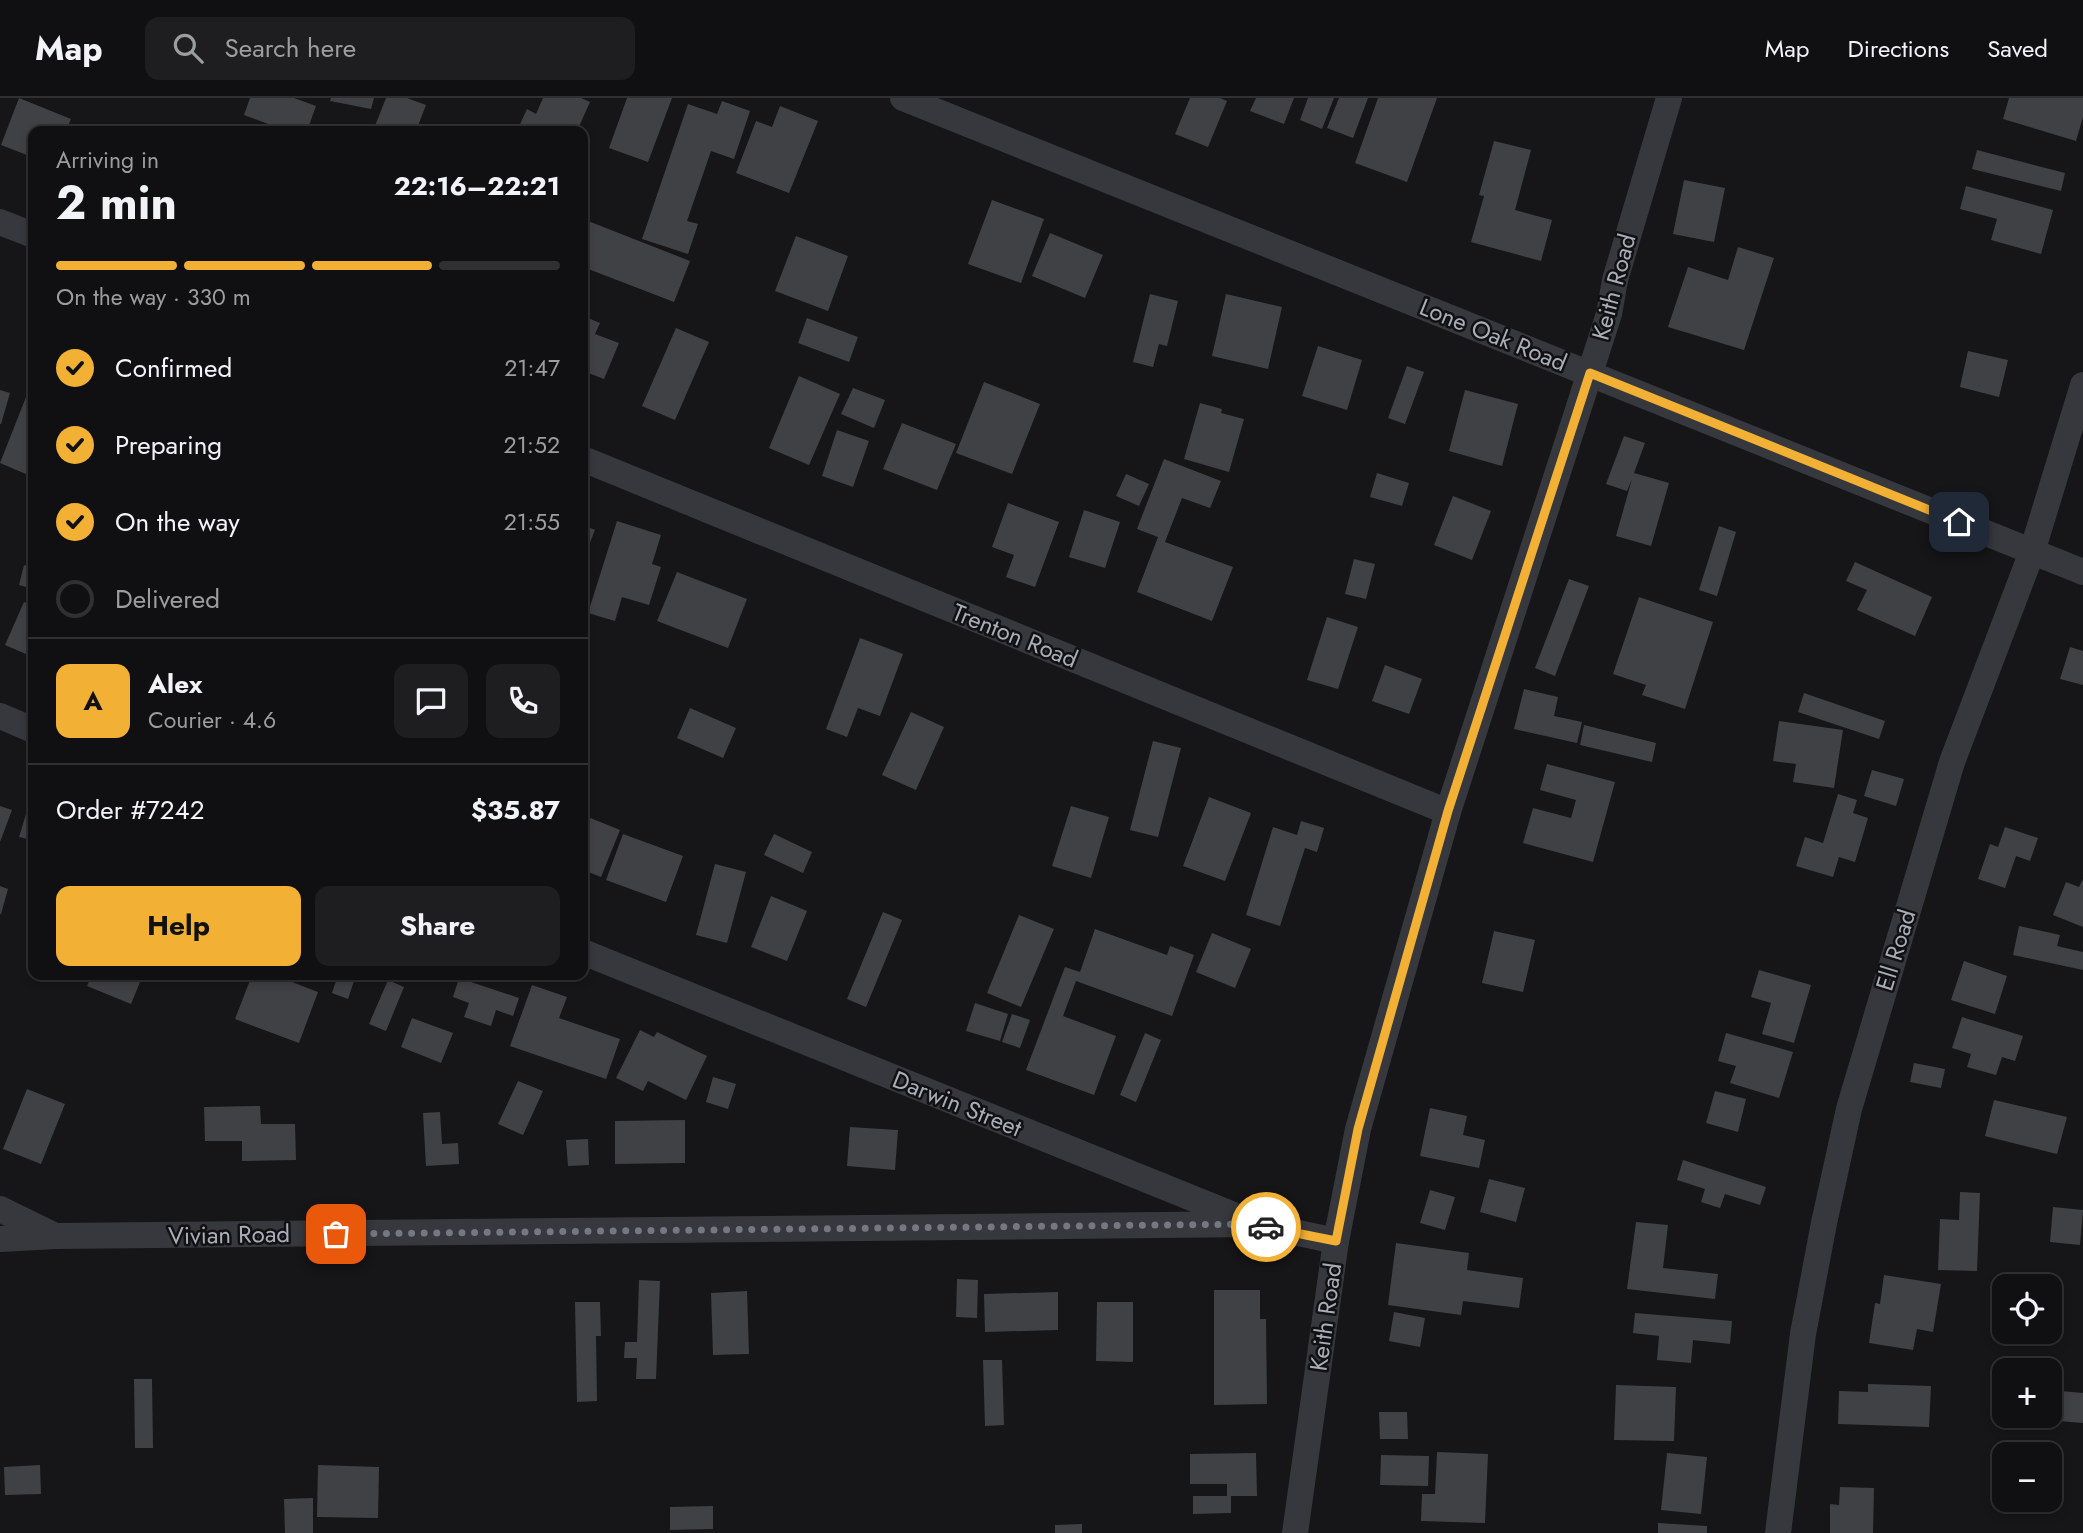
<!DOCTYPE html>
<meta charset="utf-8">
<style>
body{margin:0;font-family:Jost,sans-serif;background:#1e1e20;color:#f1f3f6;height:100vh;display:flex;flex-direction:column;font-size:26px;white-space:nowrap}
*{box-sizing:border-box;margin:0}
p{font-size:23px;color:#9c9d9f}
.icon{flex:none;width:38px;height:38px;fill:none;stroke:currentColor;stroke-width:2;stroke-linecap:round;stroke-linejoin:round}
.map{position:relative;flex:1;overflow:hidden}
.panel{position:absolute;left:28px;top:28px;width:560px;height:854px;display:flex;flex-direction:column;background:#101012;border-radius:14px;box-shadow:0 4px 10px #0003,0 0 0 2px #303032}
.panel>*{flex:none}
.fabs{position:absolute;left:1992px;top:1176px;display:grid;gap:14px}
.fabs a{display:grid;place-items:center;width:70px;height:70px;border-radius:14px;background:#101012;box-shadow:0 4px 10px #0003,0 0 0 2px #303032;font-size:35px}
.pin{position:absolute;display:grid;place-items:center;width:60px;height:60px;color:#fff;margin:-30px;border-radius:14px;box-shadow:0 4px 10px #0006}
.courier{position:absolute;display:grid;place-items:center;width:70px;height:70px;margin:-35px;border:5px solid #f2b134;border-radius:50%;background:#fff;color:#222;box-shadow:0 2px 9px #0007}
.summary em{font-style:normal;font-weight:700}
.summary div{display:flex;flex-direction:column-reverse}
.summary{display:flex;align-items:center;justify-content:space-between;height:119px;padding:0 28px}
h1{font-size:46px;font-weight:700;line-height:52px}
.bar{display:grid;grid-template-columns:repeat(4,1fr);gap:10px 7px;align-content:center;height:84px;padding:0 28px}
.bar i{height:9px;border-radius:5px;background:#303032}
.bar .on{background:#f2b134}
.bar p{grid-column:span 4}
.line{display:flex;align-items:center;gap:18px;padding:0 28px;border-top:2px solid #303032}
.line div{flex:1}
.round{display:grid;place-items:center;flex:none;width:74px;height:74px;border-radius:14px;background:#1e1e20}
ol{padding:0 28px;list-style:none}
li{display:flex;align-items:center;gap:21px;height:77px}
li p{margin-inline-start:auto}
li .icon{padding:7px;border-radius:50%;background:#f2b134;color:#111;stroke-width:4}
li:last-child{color:#9c9d9f}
li i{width:38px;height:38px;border:4px solid #303032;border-radius:50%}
.action{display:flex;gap:14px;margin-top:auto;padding:14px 28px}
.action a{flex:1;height:80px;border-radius:14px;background:#f2b134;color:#111;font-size:28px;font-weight:700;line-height:80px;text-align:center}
.action a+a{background:#1e1e20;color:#f1f3f6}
header{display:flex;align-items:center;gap:42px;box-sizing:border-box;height:98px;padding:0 35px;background:#101012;border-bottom:2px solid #303032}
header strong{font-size:33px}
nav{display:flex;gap:38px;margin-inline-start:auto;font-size:24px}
.search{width:490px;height:63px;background:#1e1e20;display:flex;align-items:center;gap:18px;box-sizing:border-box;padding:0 24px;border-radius:14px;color:#9c9d9f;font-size:26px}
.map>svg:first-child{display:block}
.building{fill:#404145}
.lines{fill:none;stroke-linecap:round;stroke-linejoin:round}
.street{stroke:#37383d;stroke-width:26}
.done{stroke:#757880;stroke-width:7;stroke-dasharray:0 12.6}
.route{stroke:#f2b134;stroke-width:9}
.labels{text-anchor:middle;stroke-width:5;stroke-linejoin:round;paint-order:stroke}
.street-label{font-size:24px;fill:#a8adb8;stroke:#111113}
</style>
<header>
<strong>Map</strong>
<div class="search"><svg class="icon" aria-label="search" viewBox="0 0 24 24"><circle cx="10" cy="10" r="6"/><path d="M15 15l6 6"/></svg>Search here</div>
<nav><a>Map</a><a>Directions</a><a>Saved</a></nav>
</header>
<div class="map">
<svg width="2083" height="1435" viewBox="0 0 2083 1435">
<rect width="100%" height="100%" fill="#161618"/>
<g class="building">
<path d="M19,0L71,21L66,33H33V73L28,71L32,59L1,47Z"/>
<path d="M250,0H294L316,8L307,33H287L244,17Z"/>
<path d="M331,0H374L371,11L330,3Z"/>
<path d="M386,0H407L426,7L416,33H391L375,28Z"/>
<path d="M543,0H581L590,4L577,33H563L554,29L552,33H517L527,11L536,16Z"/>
<path d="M627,0H672L648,64L609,50Z"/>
<path d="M1190,0H1220L1227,3L1208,49L1175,36Z"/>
<path d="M1256,0H1294L1284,26L1250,13Z"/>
<path d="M1308,0H1334L1322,31L1300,22Z"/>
<path d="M1339,0H1368L1353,40L1327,30Z"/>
<path d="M1378,0H1437L1407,84L1355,65Z"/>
<path d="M2009,0H2083V19L2076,43L2003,21Z"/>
<path d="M722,3L750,13L734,61L711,53L687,123L698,126L688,156L642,141L688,6L717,16Z"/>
<path d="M780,8L818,23L789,95L736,75L756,23L772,29Z"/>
<path d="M1494,43L1531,52L1515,112L1552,122L1541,163L1471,144L1484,98L1479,97Z"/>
<path d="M1977,52L2065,75L2061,93L1972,71Z"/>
<path d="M1684,82L1725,90L1714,144L1673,136Z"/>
<path d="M1966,88L2053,112L2041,156L1991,142L1997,121L1960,111Z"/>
<path d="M992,102L1044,121L1021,185L968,166Z"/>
<path d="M583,121L690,163L674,204L583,169Z"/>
<path d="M1050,135L1103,157L1085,200L1032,178Z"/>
<path d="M796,138L848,158L828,213L775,193Z"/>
<path d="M1738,149L1774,160L1744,252L1668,229L1688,169L1728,182Z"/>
<path d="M1150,196L1178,203L1167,248L1159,246L1153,269L1133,264Z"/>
<path d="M1226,196L1282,209L1268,271L1212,258Z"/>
<path d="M583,218L600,225L595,236L619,245L604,281L583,273Z"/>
<path d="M807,220L858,239L849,264L798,245Z"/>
<path d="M676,230L709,244L675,322L642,308Z"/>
<path d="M1318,248L1362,262L1347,312L1302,298Z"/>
<path d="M1968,253L2008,262L1999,299L1960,289Z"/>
<path d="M1407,268L1424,274L1405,326L1388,320Z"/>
<path d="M799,278L840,296L809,367L769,350Z"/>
<path d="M984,284L1040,306L1012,376L956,355Z"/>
<path d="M853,290L885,302L874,330L841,316Z"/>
<path d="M0,292L10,295L1,326H0Z"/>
<path d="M1465,292L1518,306L1502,368L1449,353Z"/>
<path d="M28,294L33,296V379L0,365Z"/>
<path d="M1200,305L1222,311L1221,315L1244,321L1229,374L1184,361Z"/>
<path d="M902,325L956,346L937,392L883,371Z"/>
<path d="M837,332L869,343L853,389L822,378Z"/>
<path d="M1624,338L1645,345L1634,375L1669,385L1651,448L1616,438L1632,381L1627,393L1606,386Z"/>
<path d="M1164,361L1221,383L1210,410L1182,400L1165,444L1233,469L1212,523L1137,494L1158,439L1137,431Z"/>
<path d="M1377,375L1409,385L1402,408L1370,399Z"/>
<path d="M1126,376L1149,386L1139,408L1116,398Z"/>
<path d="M1453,398L1491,413L1472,462L1434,447Z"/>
<path d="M1008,405L1059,424L1035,489L1006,479L1014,457L992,449Z"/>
<path d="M1084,412L1120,424L1105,470L1069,459Z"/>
<path d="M617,423L661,437L652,466L661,469L649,507L622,499L615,523L588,515Z"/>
<path d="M583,427L595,432L583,462Z"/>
<path d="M1719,428L1736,434L1717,498L1699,492Z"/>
<path d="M1354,461L1375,466L1366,501L1345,496Z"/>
<path d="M1855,464L1932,499L1915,538L1857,512L1867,492L1846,483Z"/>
<path d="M24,467L33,470V491L19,487Z"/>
<path d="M677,474L747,501L728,550L657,523Z"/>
<path d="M1569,481L1589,488L1555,578L1535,570Z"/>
<path d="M1639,499L1713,524L1685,611L1642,597L1646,587L1613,576Z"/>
<path d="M24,504L33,508V559L5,547Z"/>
<path d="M1327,519L1358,529L1338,591L1307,582Z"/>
<path d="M860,540L903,556L880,618L858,610L847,639L826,631Z"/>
<path d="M2070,549L2083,553V587L2060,581Z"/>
<path d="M1385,567L1422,581L1409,616L1372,603Z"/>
<path d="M1524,591L1558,599L1554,618L1582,624L1577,645L1514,631Z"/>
<path d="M1804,595L1885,623L1879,641L1798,614Z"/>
<path d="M690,610L736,630L723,660L677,640Z"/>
<path d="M911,614L944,629L916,692L882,677Z"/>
<path d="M1779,623L1843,632L1834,690L1793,684L1796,666L1773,663Z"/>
<path d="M1584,627L1656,645L1652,664L1580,647Z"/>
<path d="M1153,643L1181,650L1158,739L1130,732Z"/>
<path d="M1547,666L1615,684L1593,764L1523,745L1533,710L1571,720L1576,702L1540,692Z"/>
<path d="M1872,672L1904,681L1896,708L1864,698Z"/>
<path d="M1838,696L1857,702L1853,715L1868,720L1855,764L1839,759L1833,779L1796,768L1805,739L1823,745Z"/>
<path d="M1209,699L1251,715L1225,783L1183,768Z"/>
<path d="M30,703L33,704V742L19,739Z"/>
<path d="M0,708L12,712L0,744Z"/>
<path d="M1071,708L1109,719L1091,780L1052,768Z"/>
<path d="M583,717L620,732L601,779L583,772Z"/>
<path d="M1301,723L1324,730L1317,754L1305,750L1280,828L1246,817L1273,729L1297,737Z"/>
<path d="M2005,729L2038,740L2030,763L2016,758L2005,790L1978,781L1990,746L1998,749Z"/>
<path d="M623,736L683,758L666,804L606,782Z"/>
<path d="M774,736L812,754L803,775L764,757Z"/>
<path d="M715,766L746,774L727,845L696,837Z"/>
<path d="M2083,781V829L2053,817L2066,784L2079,789Z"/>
<path d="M0,788L8,791L1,816H0Z"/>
<path d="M771,798L807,813L787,863L751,849Z"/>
<path d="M883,814L902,822L866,909L847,901Z"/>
<path d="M1019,817L1054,831L1021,909L987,895Z"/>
<path d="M2019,828L2060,837L2057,848L2083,854V872L2013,857Z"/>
<path d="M1095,831L1167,857L1170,848L1194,857L1172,918L1076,883L1063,918L1116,938L1094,997L1026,972L1065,869L1080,874Z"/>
<path d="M1494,833L1535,842L1523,894L1482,885Z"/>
<path d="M1212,835L1251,851L1235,890L1196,874Z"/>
<path d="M1964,863L2007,878L1995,916L1951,902Z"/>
<path d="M1759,872L1811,887L1794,945L1762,936L1771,905L1751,899Z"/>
<path d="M92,877H143L131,906L87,888Z"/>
<path d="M252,877H274L318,894L299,945L235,921Z"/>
<path d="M338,877H356L348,901L332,895Z"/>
<path d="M459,880L519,900L513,918L496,912L491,928L464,919L469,905L453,899Z"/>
<path d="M388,882L404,889L386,933L369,926Z"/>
<path d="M532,887L567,899L559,920L620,941L606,981L510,948Z"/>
<path d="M975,905L1008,916L1000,943L966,933Z"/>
<path d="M1012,916L1030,922L1020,950L1002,944Z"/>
<path d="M1962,919L2023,938L2015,963L2002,959L1996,977L1967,969L1971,956L1952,950Z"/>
<path d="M412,920L453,935L441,965L401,949Z"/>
<path d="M640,932L654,939L657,934L707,958L686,1002L648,983L643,993L616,980Z"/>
<path d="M1145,935L1161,942L1136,1004L1120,997Z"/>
<path d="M1726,935L1793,954L1779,1000L1730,985L1736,968L1718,963Z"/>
<path d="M1914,965L1945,971L1941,990L1910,984Z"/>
<path d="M713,979L736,986L728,1011L706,1004Z"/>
<path d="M518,983L543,993L523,1037L498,1026Z"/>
<path d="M27,991L65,1006L41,1066L3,1051Z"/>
<path d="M1715,993L1746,1001L1738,1034L1706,1025Z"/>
<path d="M1994,1002L2067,1019L2057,1056L1985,1038Z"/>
<path d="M260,1008L261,1026H295L296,1062L242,1063V1043H205L204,1009Z"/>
<path d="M1430,1010L1467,1018L1463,1037L1485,1042L1479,1070L1420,1058Z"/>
<path d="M440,1014L442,1046L458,1045L459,1066L426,1068L423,1015Z"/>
<path d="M685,1022V1065L615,1066V1023Z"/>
<path d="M850,1029L898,1032L895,1072L847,1068Z"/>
<path d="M588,1041L589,1067L568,1068L566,1042Z"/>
<path d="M1683,1062L1766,1089L1760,1107L1725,1096L1720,1110L1701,1104L1705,1091L1677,1082Z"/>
<path d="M1489,1081L1525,1090L1516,1124L1480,1114Z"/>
<path d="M1430,1092L1455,1099L1445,1132L1420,1125Z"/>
<path d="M1960,1094L1980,1095L1977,1173L1938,1172L1940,1121L1959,1122Z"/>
<path d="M2053,1109L2083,1112L2080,1147L2050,1144Z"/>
<path d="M1636,1124L1668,1127L1663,1170L1718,1176L1715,1201L1627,1191Z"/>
<path d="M1396,1145L1469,1155L1467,1172L1523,1180L1519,1210L1463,1203L1461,1217L1388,1207Z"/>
<path d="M1884,1177L1941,1186L1933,1234L1917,1231L1913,1252L1869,1245L1875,1205L1880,1206Z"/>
<path d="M957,1181L978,1182L977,1220L956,1219Z"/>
<path d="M639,1182L660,1183L656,1281H636L637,1260H624L625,1244H637Z"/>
<path d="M1214,1192H1260V1221H1266L1267,1306L1214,1307Z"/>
<path d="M747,1193L749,1256L713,1257L711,1195Z"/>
<path d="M1058,1194V1232L985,1234L984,1196Z"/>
<path d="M575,1204H600L601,1238H596L597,1303L577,1304Z"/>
<path d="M1097,1204H1133V1264L1096,1263Z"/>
<path d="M1394,1214L1425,1220L1420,1249L1389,1243Z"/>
<path d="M1635,1215L1732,1223L1730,1246L1693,1242L1691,1265L1657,1262L1659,1238L1633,1235Z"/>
<path d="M983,1262H1002L1004,1327L985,1328Z"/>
<path d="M134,1281H152L153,1350H135Z"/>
<path d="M1868,1286L1931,1288L1929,1329L1838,1326L1839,1293L1868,1294Z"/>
<path d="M1616,1287L1676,1289L1674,1343L1614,1342Z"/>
<path d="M2060,1293L2083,1295V1325L2058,1323Z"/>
<path d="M1379,1314H1407L1408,1341H1380Z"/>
<path d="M1437,1354L1488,1356L1485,1425L1421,1423L1422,1396H1435Z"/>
<path d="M1256,1355L1257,1398H1231V1415L1193,1416V1398H1227V1386H1190V1356Z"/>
<path d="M1667,1355L1707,1359L1701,1416L1661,1412Z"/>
<path d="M1381,1357L1429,1358L1428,1388L1380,1387Z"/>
<path d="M40,1367L41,1396L5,1397L4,1369Z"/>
<path d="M318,1367L379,1369L378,1420L317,1419Z"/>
<path d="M1840,1389L1874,1390L1873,1435H1830V1406L1839,1407Z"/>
<path d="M313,1400V1435H285L284,1401Z"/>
<path d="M713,1408V1431L670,1432V1409Z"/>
<path d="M1658,1425L1707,1428V1435H1658Z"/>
<path d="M1082,1426V1435H1055V1427Z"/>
</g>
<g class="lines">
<g class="street">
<path d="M903,0L2083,474"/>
<path d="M0,124L33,137"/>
<path d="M583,361L1448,714"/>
<path d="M0,618L33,632"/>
<path d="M583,854L1256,1126L1336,1143"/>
<path d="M0,1111L55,1138"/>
<path d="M0,1141L56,1138L1256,1126"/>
<path d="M1295,1435L1336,1143L1358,1031L1448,714L1609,216L1615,182L1669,0"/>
<path d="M1778,1435L1803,1236L1824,1125L1849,1011L1952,664L2032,454L2083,287"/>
</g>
</g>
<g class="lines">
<path class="done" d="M336,1136L1256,1126L1266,1129"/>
<path class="route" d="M1266,1129L1336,1143L1358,1031L1448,713L1590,275L1959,424"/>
</g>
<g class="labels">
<g class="street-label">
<text transform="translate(1614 189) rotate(-75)" y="8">Keith Road</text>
<text transform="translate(1493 237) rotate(22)" y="8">Lone Oak Road</text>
<text transform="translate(1015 538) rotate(22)" y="8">Trenton Road</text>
<text transform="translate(1896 852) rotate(-73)" y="8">Ell Road</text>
<text transform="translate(957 1006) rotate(22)" y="8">Darwin Street</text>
<text transform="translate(229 1137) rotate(-1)" y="8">Vivian Road</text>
<text transform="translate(1326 1219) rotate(-82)" y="8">Keith Road</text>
</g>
</g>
</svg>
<div class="fabs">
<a><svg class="icon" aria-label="locate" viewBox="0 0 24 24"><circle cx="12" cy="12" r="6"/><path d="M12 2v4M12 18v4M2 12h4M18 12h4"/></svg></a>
<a>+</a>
<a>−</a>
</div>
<div class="pin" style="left:336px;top:1136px;background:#ea580c"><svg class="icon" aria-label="bag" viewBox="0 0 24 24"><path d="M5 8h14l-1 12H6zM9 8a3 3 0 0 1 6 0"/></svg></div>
<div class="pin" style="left:1959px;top:424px;background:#1f2937"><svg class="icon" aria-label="home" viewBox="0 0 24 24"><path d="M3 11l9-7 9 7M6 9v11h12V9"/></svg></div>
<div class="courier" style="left:1266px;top:1129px"><svg class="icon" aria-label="car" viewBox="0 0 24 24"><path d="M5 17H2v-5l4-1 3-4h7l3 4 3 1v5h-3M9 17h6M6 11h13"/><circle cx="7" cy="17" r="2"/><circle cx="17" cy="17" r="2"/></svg></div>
<section class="panel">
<div class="summary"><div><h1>2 min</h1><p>Arriving in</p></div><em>22:16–22:21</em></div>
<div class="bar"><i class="on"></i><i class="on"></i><i class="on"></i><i></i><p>On the way · 330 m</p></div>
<ol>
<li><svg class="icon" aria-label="check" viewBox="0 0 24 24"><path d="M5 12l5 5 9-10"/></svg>Confirmed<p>21:47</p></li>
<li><svg class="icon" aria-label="check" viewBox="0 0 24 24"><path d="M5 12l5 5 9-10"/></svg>Preparing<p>21:52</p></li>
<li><svg class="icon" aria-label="check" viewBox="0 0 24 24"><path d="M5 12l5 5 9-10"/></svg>On the way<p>21:55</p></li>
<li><i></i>Delivered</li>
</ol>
<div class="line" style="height:126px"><b class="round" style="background:#f2b134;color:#111">A</b><div><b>Alex</b><p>Courier · 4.6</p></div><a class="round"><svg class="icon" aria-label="chat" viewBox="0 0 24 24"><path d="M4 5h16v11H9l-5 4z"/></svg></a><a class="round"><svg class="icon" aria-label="phone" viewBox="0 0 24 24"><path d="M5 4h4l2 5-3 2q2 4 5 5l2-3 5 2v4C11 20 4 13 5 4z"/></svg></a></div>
<div class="line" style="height:91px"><div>Order #7242</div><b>$35.87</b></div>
<div class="action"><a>Help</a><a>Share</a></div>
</section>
</div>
